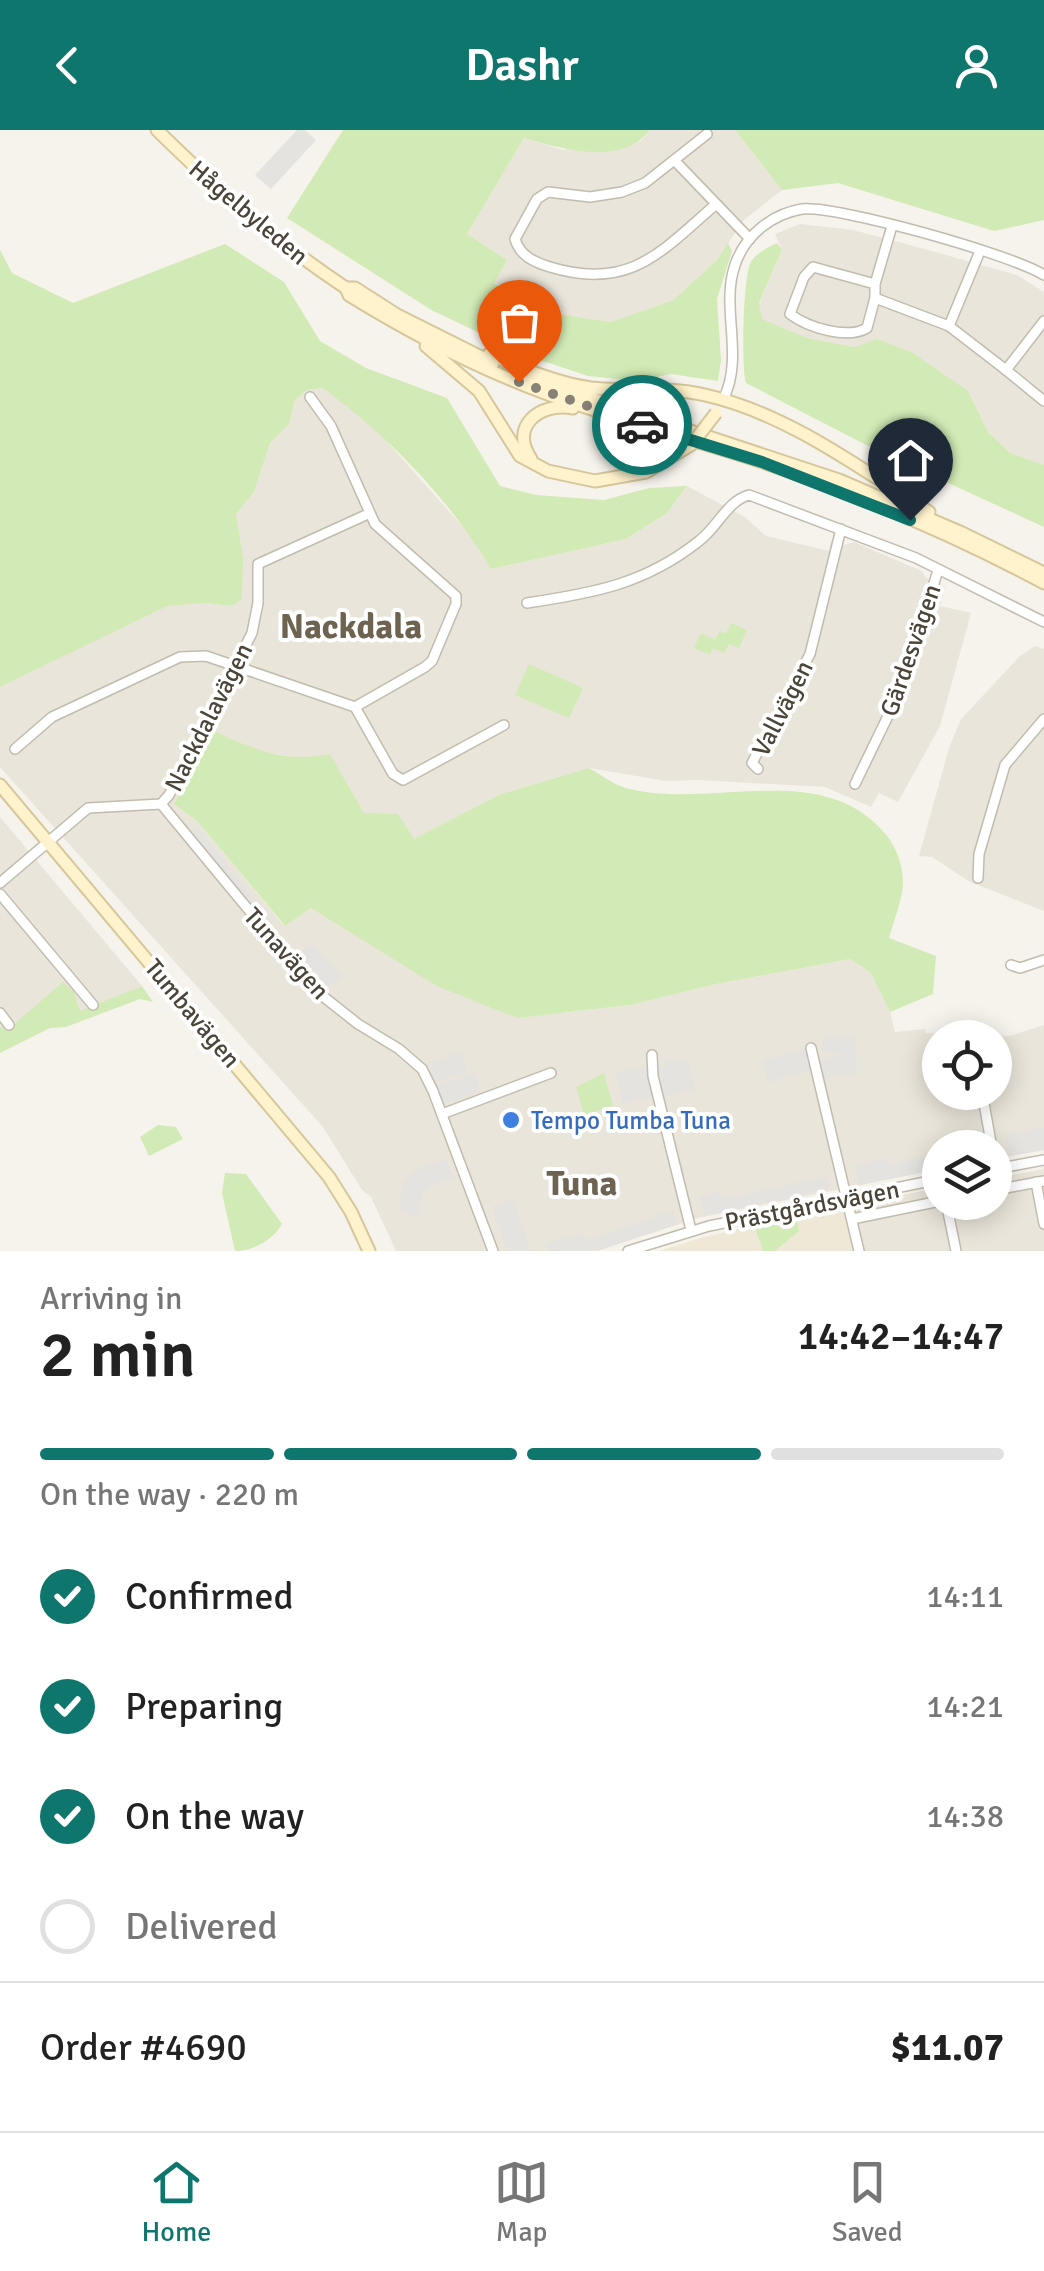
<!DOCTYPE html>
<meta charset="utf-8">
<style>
body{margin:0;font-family:Signika,sans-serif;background:#f6f6f6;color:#222;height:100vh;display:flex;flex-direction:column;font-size:38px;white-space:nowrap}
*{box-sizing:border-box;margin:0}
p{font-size:32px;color:#767676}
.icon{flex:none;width:55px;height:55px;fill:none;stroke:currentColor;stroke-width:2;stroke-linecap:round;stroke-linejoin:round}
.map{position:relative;height:1121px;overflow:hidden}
.side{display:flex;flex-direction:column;background:#fff;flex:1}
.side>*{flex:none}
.fabs{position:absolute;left:922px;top:890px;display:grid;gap:20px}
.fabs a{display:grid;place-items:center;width:90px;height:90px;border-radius:50%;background:#fff;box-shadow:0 5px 25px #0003;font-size:50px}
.pin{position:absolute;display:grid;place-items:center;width:85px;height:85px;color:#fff;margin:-102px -42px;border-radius:50% 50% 50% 0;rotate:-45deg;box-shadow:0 0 10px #0007}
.pin .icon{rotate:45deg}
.courier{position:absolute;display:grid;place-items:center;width:100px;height:100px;margin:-50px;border:8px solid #0f766e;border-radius:50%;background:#fff;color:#222;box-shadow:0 2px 12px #0007}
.headline em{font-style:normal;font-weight:600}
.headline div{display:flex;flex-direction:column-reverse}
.headline{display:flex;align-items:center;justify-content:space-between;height:170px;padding:0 40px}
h1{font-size:65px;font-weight:600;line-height:75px}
.bar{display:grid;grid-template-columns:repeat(4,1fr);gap:15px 10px;align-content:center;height:120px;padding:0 40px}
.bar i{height:12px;border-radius:8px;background:#e0e0e0}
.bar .active{background:#0f766e}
.bar p{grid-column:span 4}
.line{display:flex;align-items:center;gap:25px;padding:0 40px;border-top:2px solid #e0e0e0}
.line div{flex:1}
ol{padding:0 40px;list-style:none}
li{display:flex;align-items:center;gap:30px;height:110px}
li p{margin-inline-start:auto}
li .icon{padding:10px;border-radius:50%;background:#0f766e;color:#fff;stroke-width:4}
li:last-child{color:#767676}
li i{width:55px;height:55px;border:5px solid #e0e0e0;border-radius:50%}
header{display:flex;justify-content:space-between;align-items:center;height:130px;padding:0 40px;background:#0f766e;color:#fff;font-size:45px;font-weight:600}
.tabs{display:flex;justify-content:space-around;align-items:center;height:140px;border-top:2px solid #e0e0e0;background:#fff;font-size:28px;color:#767676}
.tabs a{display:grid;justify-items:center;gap:5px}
.tabs .active{color:#0f766e}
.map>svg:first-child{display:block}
.residential{fill:#eae5da;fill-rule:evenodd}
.education{fill:#efe8d6}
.green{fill:#d2eab5}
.parking{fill:#e5e3e0}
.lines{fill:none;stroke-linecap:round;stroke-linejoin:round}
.minor-casing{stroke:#c2bbae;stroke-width:12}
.secondary-casing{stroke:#d6c79b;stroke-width:15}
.minor{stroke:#fff;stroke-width:9}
.secondary{stroke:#fff3cd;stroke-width:11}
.secondary-bridge-casing{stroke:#d6c79b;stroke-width:15;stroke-linecap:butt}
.secondary-bridge{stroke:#fff3cd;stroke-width:11}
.done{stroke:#878178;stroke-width:10;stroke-dasharray:0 18}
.route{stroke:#0f766e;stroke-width:12}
.shop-dot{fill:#3f7fe0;stroke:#fff;stroke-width:4}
.labels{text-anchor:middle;stroke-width:8;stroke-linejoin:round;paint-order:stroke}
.street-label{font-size:25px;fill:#4b4439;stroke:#fff}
.shop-label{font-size:25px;fill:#366cbe;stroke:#fff;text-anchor:start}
.district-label{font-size:35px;font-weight:bold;fill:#6e6250;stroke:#fff}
</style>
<header><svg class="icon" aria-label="back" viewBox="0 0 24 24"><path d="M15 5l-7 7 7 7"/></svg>Dashr<svg class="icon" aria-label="person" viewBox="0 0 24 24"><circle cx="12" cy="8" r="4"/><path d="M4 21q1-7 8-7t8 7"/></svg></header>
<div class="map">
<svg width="1044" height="1121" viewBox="0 0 1044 1121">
<rect width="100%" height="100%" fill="#f6f3ec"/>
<g class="residential">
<path d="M650,0H735L782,60L744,90L717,130L673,170L611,192L545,182L494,152L507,130L467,104L524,8L563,20L641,11Z"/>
<path d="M800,94L853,100L910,115L1017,145L1044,162V335L1010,323L988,302L968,261L855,217L807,208L761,189L759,174L782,120L775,104Z"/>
<path d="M322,258L363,286L389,314L471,406L491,439L626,409L667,383L687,356L745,387L766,406L829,421L831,411L844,415L854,412L922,441L926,448L945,456L940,476L971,483L940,596L898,672L879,663L871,677L825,657L698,650L666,651L589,638L501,664L413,710L364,683L330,625L306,629L259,621L212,600L174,674L197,691L284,796L311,778L369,811L564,883L630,875L716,854L850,829L870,842L890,882L895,902L925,899L926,903L1010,906L1044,895V1020L995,1029V1018H940V1039L698,1088L597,1121H396L371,1067L362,1060L323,997L0,637V557L167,475L205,473L232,476L243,427L235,384L254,362L270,313L289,294L295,270L307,260ZM940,908H995V962H940Z"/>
<path d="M1035,516L1044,519V781L970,752L932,727L919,726L949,618L961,589L1020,526Z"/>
<path d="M0,687L142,856L0,915Z"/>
<path d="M1044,1039V1121H853L844,1084L857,1081V1073L940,1058V1072H995V1048Z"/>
</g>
<path class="education" d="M836,1078L844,1084L853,1121H659L704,1107Z"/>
<g class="green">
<path d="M343,0H650C621,37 562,19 524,8L467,104L507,130L494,153L545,182L611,192L673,170L717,130L728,113L732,121L717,169L721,230L718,251L671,244L638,251L588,246L531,227L433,181L287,88Z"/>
<path d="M735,0H1044V90L994,101L838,53L782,60Z"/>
<path d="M777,113L782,120L759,173L762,189L807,208L855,217L877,209L913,223L968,261L988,302L1010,323L1044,335V397L870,317L746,253C741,240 743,144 751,132C756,123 769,117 777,113Z"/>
<path d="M225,114L284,152L320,211L366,238L447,268L500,356L536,365L604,370L649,358L687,356L667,383L626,409L491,439C451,371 386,303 322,258L307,260L295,270L289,294L270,313L254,362L236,384L243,427L242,469L232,476L205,473L167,476L0,557V120L12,143L73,173Z"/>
<path d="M731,493L747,500L739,518L729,514L724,523L713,518L710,525L694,518L701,503L715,510L720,501L726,504Z"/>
<path d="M529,534L583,558L569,588L515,565Z"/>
<path d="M212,600C253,619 284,633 330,624L364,683L398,684L414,709L501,664L589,638C600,644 611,653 623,657C704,682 817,628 882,700C897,716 906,740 902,763C899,778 893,793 889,808L936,826L933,864L890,882L870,842L850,829L716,854L630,875L517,888L437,856L311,778L285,796L197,691L174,674Z"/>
<path d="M63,852L74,862L80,881L142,856L153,872L140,869L66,897L50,898L0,923V897H11Z"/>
<path d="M604,943L613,976L584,985L576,957Z"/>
<path d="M158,995L176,997L183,1009L149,1026L140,1007Z"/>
<path d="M225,1043L246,1044L282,1094C273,1110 253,1121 235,1121L222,1063Z"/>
<path d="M822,1080L823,1091L820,1084L797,1090L799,1101L775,1121H763L754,1095Z"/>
</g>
<g class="parking">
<path d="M297,0H305L316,10L271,59L255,45Z"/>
<path d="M197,696L273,793L269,798L190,701Z"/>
<path d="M310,814L341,846L326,858L295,827Z"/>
<path d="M823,907H856L857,943L824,949L820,929L842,924L822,922Z"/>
<path d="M805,919L810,941L768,952L763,930Z"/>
<path d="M460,922L467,941L435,953L428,933Z"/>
<path d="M664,930H688L695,959L665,967L658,939L666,937Z"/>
<path d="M645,936L652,967L623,974L616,943Z"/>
<path d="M474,941L481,961L444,975L436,955Z"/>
<path d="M1044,997V1020L1009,1026L1005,1004Z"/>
<path d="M940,1024V1039L859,1055L855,1034L887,1028L888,1034Z"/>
<path d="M446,1028L454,1047L432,1055L422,1065L419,1087L398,1082L403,1054L419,1038Z"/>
<path d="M827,1046L830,1059L704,1086L700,1066L719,1061L722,1069Z"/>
<path d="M513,1069L531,1121H507L492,1076Z"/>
<path d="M673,1080L678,1094L597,1121H549L546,1114L582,1102L585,1110Z"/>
</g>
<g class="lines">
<defs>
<g id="minor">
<path d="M707,4L645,53L622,62L590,67L548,62L537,69L515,109C520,126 534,132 550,137C629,161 660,123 715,75"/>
<path d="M676,32L750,109"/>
<path d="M875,154V168L867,198C847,210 807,197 790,184L804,147L813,137L875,154L892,96"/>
<path d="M875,168L949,196L1006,240"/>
<path d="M1044,191L1006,240L1044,271"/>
<path d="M949,196L980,121"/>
<path d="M723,270C745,226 720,178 735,135C745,105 772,84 802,79C837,75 1013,125 1044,145"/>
<path d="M527,473C594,463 645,454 699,411C717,398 727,371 749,365L916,428L1044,492"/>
<path d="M355,577L393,644L403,650L504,595"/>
<path d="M15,619L52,587L180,527L206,526L355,577L425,537L432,531L456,474V466L375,394L331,296L310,267"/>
<path d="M758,639L752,633L810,524L841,399"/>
<path d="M855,654L904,553L938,440"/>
<path d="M161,674L315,860L358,894L399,919L422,939L433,961L493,1121"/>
<path d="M978,748L979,724L1005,635L1044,589"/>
<path d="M0,753L88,678L161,674L169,665L252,503L258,473V434L368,384"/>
<path d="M0,764L93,875"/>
<path d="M1011,835L1020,838L1044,830"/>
<path d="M0,883L9,895"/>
<path d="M811,918L859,1121"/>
<path d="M652,925L653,946L691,1100"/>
<path d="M982,962L992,1018"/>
<path d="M442,984L551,943"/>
<path d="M995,1039L1044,1030"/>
<path d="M1036,1052L1044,1094"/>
<path d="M995,1060L1044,1051"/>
<path d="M946,1072L956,1121"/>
<path d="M852,1089L940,1071"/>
<path d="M628,1121L709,1096L940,1049"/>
</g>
<g id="secondary">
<path d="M157,0C216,58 276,112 346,158L349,165C414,205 481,240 553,266C620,290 689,308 757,330C854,363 953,404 1044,453"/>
<path d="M346,158H355L397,185L493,233"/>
<path d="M426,216L479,261L520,326L548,341L595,351L646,342"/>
<path d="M489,224C521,238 556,253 591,258C629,262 667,256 705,265C786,283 860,338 929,382"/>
<path d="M524,246L839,350L962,403L1044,443"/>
<path d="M531,329C509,296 540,272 573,278"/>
<path d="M0,655L329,1047L351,1082L369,1121"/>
</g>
</defs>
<use href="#minor" class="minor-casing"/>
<use href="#secondary" class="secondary-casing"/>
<use href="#minor" class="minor"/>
<use href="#secondary" class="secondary"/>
<defs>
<path id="secondary-bridge" d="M646,342L692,314L716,283"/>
</defs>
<use href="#secondary-bridge" class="secondary-bridge-casing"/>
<use href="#secondary-bridge" class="secondary-bridge"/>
</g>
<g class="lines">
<path class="done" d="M519,252L642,295"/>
<path class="route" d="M642,295L762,332L910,390"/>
</g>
<circle class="shop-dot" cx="511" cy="990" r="10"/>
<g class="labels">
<g class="street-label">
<text transform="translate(249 82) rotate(40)" y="9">Hågelbyleden</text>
<text transform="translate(910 520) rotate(-71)" y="9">Gärdesvägen</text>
<text transform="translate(782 578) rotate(-63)" y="9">Vallvägen</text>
<text transform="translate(208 587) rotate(-63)" y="9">Nackdalavägen</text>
<text transform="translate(287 823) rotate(48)" y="9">Tunavägen</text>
<text transform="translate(193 883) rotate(50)" y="9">Tumbavägen</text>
<text transform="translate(812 1075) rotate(-11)" y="9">Prästgårdsvägen</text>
</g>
<g class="shop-label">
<text x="531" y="999">Tempo Tumba Tuna</text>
</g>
<g class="district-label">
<text x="351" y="508">Nackdala</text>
<text x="582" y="1065">Tuna</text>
</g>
</g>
</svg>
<div class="fabs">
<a><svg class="icon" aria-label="locate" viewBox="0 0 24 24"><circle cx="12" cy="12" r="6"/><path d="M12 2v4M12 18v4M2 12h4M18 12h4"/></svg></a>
<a><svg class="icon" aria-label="layers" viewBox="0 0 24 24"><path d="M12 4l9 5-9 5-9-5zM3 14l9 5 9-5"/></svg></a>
</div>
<div class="pin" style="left:519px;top:252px;background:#ea580c"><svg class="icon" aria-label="bag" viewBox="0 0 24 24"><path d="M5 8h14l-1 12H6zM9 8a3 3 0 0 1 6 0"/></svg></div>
<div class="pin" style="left:910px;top:390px;background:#1f2937"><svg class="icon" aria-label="home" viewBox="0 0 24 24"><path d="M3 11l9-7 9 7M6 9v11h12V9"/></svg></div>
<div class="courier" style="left:642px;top:295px"><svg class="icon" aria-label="car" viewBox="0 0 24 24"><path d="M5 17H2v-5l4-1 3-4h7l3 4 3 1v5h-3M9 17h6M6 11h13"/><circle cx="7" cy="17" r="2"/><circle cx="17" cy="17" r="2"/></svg></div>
</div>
<section class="side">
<div class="headline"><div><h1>2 min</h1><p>Arriving in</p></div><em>14:42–14:47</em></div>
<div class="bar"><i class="active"></i><i class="active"></i><i class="active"></i><i></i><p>On the way · 220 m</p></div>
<ol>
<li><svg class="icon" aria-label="check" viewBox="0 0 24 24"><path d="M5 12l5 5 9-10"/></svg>Confirmed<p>14:11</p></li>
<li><svg class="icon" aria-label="check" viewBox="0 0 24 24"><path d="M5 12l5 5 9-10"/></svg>Preparing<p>14:21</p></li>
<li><svg class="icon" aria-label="check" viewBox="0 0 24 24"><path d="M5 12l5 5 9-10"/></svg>On the way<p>14:38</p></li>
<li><i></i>Delivered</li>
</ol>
<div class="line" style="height:130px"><div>Order #4690</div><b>$11.07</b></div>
</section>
<nav class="tabs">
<a class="active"><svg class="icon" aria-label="home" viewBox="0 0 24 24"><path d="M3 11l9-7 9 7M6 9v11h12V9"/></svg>Home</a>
<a><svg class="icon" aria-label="map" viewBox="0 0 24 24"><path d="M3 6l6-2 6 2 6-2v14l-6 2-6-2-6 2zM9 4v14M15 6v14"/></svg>Map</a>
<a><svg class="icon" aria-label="saved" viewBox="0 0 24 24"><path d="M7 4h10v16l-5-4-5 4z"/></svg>Saved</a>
</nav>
